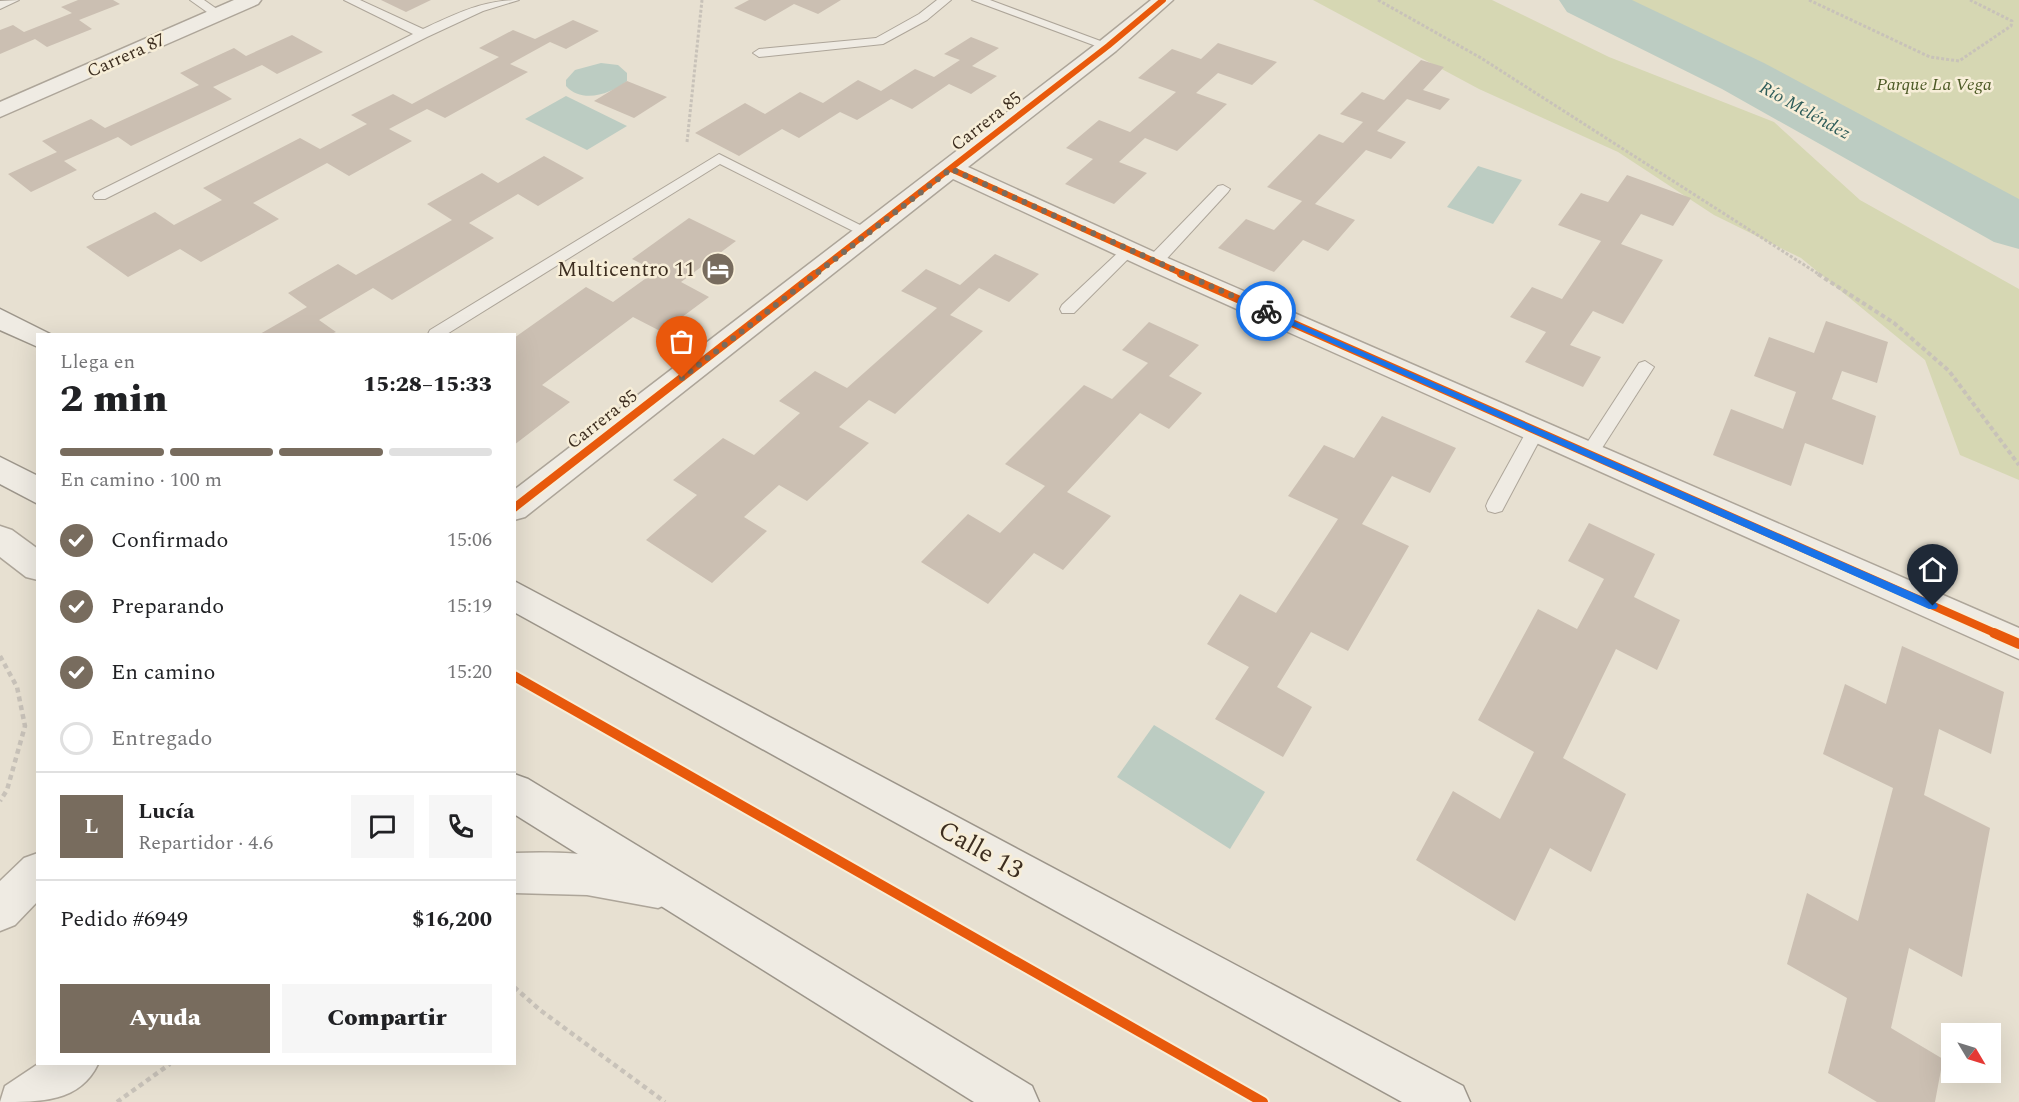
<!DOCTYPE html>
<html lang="es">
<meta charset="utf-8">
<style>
body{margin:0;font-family:Spectral,serif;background:#f6f6f6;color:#202124;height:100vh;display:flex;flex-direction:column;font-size:22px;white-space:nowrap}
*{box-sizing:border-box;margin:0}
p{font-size:20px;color:#757577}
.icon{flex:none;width:33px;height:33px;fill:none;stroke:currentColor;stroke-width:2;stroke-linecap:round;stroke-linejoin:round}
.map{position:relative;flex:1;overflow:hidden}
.panel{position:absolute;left:36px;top:333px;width:480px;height:732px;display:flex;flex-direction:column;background:#fff;border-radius:0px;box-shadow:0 6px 24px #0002}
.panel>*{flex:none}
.needle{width:39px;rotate:128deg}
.buttons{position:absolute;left:1941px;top:1023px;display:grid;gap:12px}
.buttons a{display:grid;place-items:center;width:60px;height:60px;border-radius:0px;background:#fff;box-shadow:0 6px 24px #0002;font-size:30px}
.pin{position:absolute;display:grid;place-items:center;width:51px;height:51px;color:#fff;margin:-62px -26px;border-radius:50% 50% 50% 0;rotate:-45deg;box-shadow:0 0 6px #0007}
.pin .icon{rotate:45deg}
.courier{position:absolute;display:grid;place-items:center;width:60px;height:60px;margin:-30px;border:4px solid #1a73e8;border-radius:50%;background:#fff;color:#222;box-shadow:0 2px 8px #0007}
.summary em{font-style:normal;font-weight:800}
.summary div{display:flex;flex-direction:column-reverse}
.summary{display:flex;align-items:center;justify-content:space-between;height:102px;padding:0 24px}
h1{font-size:39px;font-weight:800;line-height:45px}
.bar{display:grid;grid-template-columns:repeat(4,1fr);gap:9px 6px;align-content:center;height:72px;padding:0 24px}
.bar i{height:8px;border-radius:4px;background:#e0e0e0}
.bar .on{background:#786c5e}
.bar p{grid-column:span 4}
.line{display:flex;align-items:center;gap:15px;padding:0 24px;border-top:2px solid #e0e0e0}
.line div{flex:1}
.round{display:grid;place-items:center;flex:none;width:63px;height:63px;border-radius:0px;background:#f6f6f6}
ol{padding:0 24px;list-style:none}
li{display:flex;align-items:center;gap:18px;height:66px}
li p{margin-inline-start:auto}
li .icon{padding:6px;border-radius:50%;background:#786c5e;color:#fff;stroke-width:4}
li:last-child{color:#757577}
li i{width:33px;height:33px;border:3px solid #e0e0e0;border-radius:50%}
.cta{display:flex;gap:12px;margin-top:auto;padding:12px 24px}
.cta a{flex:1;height:69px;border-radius:0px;background:#786c5e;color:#fff;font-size:24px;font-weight:800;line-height:69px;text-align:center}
.cta a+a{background:#f6f6f6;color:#202124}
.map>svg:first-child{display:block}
.green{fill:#d6d7b3}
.water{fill:#bcccc2}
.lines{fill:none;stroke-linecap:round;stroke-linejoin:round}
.river{fill:#bcccc2;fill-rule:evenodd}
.building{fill:#cbbfb2}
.service-casing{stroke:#ada599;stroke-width:2}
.minor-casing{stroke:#ada599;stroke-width:3}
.tertiary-casing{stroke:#ada599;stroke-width:3}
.secondary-casing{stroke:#9c958a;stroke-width:3}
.path-far2{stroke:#c8c2b9;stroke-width:3;stroke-dasharray:3 2;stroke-linecap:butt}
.path-far1{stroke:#c8c2b9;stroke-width:4;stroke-dasharray:4.5 3;stroke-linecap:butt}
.path{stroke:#c8c2b9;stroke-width:4.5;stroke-dasharray:5 4;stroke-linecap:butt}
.service{fill:#efebe3;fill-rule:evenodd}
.minor{fill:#efebe3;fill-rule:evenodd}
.tertiary{fill:#efebe3;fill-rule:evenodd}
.secondary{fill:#efebe3;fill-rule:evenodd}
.cycleway-far2-casing{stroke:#f7eed8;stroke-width:9}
.cycleway-far1-casing{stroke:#f7eed8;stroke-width:12}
.cycleway-casing{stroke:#f7eed8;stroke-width:14}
.cycleway-far2{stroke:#e8590c;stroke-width:6}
.cycleway-far1{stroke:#e8590c;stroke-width:8}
.cycleway{stroke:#e8590c;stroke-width:10}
.route{fill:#1a73e8}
.done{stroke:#786c5e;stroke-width:6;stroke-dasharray:0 10.8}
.labels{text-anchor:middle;stroke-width:5;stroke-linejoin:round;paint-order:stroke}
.far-street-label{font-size:18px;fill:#3d2e20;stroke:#f7eed8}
.far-park-label{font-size:18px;font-style:italic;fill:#4d5a26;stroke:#f7eed8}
.far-water-label{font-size:18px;font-style:italic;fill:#2f5d5a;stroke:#f7eed8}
.poi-label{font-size:21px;fill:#3d2e20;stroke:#f7eed8;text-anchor:end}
.near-street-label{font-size:26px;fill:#3d2e20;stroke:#f7eed8}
</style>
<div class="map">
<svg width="2019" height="1102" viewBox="0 0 2019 1102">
<rect width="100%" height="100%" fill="#e7e0d1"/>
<g class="green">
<path d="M1313,0H1492L1609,57L1774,122L1860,200L2019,289V480L1960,455L1925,360L1801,258L1714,215L1618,152L1479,89Z"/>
<path d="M1587,0H2019V227L1743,76Z"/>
</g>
<g class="water">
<path d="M601,63L618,65L627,73V81C611,94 582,104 566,86V80L575,70Z"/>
<path d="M566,96L627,126L587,150L525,119Z"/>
<path d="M1478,166L1522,180L1493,224L1447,207Z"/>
<path d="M1154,725L1265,792L1230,849L1117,777Z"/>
</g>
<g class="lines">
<path class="river" d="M1559,0H1632L1764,63L2019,199V249L1994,242L1722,89L1567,12Z"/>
</g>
<g class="building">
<path d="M78,0H113L120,4L79,20L92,29L47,47L35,39L0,54V30L13,25L24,32L72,13L61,7Z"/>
<path d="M381,0H431L406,12Z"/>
<path d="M749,0H841L818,14L794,4L765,21L734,8Z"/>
<path d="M573,20L599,31L566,49L550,42L510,64L528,72L445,118L427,109L389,129L412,141L349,176L327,163L253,203L279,219L201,262L180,249L128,277L86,247L155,212L174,225L222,200L203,188L300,138L320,149L367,124L351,115L393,94L412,104L499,57L479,48L513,30L535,39Z"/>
<path d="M292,35L323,52L277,74L262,65L213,87L232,99L131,146L118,137L64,161L77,170L31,192L8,174L57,152L42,141L91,119L105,128L199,85L180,73L234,48L246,56Z"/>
<path d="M971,37L999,48L972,66L997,76L971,94L949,84L912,109L891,99L857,120L840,112L799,138L782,129L739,156L695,133L745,103L765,114L800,92L823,103L858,80L881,91L915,69L934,77L960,60L944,54Z"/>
<path d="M1218,43L1277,62L1252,85L1218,73L1196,93L1227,104L1177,151L1145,138L1119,162L1147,173L1114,204L1065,184L1093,159L1066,148L1099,120L1130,132L1176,92L1138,78L1172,49L1201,59Z"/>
<path d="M1421,60L1444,67L1423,90L1450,99L1440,110L1407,99L1377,131L1406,142L1391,159L1366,150L1315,204L1355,220L1328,251L1303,240L1274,272L1218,248L1246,219L1274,230L1302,201L1267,187L1319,134L1343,143L1363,122L1340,114L1362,92L1384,100Z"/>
<path d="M627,81L667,97L634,118L594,101Z"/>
<path d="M544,156L584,178L538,206L518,194L469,223L494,238L392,300L373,288L319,320L336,332L331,334H260L307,307L288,293L338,264L356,275L452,220L427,204L482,173L498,183Z"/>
<path d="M1627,175L1691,198L1673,226L1641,214L1621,244L1663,260L1623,324L1593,311L1570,345L1601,357L1583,387L1525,362L1546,332L1510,317L1532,287L1562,299L1601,241L1558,225L1581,193L1608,202Z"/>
<path d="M689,218L736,241L681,282L709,297L662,332L633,317L542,385L570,402L514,445V338L586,287L613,302L656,271L632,259Z"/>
<path d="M995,254L1039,274L1009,302L979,288L950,315L983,331L895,414L869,400L839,427L869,443L807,501L779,485L744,517L767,531L712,583L646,540L697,495L673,480L723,438L754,455L800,413L779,401L815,371L847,388L937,308L901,291L926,269L960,285Z"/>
<path d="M1826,321L1888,342L1877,383L1842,371L1832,399L1876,416L1863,465L1805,443L1791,486L1713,455L1731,409L1783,429L1796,392L1754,376L1769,337L1814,353Z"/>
<path d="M1149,322L1199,345L1169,376L1202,393L1169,429L1140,413L1067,492L1111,516L1063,570L1034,553L988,604L921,562L968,514L1000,533L1045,486L1005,464L1084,385L1112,399L1148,363L1122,350Z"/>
<path d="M1382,416L1456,448L1430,493L1392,476L1362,524L1409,546L1348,651L1311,632L1277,687L1312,707L1283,757L1215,719L1249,667L1207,644L1240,594L1276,613L1338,519L1288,496L1324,445L1354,458Z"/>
<path d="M1589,523L1655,554L1634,597L1680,620L1657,670L1616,649L1563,758L1626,794L1591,872L1550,848L1515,921L1416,860L1453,791L1500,819L1534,752L1478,720L1538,609L1577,629L1604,579L1568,561Z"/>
<path d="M1902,646L2004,692L1991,754L1939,729L1924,795L1990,828L1962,977L1909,948L1891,1028L1943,1059L1935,1102H1877L1828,1073L1847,998L1787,964L1807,893L1858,921L1893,788L1823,754L1845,684L1886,704Z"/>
</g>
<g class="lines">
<defs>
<g id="service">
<path d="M19,0L0,9V1Z"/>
<path d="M190,0H204L224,14L214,17Z"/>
<path d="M344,0H360L423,29C455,14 483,0 519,0L483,11L427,37L105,199H95L93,196L95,193L413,34Z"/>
<path d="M937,0H951L927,20L883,44L759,57L753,53L759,49L876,38L919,14Z"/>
<path d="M972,0H990L1114,46L1112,49H1104Z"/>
<path d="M719,154L876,233L873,236H863L720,164L447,334H428L430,330Z"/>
<path d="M1223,185L1230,189L1228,192L1160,266H1148L1146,262L1148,258L1218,186Z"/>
<path d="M1129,245L1137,250L1074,313H1062L1060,309L1062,305L1124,247Z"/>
<path d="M1645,361L1654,367L1595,459H1583L1580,454L1583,449L1639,363Z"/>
<path d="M1536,423L1542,425L1545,430L1502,511L1495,513L1488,511L1486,506L1488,501L1530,425Z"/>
</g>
<g id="minor">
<path d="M234,0H261L258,4L0,117V102Z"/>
<path d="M1151,0H1173L1116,51L968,167L1163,256L2019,628V659L1145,268L953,179L525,517L514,520V490L1100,41Z"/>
</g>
<g id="tertiary">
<path d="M0,526L12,530L38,549V580L26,577L0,557Z"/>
<path d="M38,853V901L15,925L0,931V881L24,858Z"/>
<path d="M514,853C566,851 624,854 672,874L678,888L672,902L658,908L587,895L514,893Z"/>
<path d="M38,1064H98C80,1102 41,1102 0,1102L5,1086Z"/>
</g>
<g id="secondary">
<path d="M0,309L50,334H38V347L0,330Z"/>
<path d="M0,457L38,476V504L0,484Z"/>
<path d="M514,581L1463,1086L1470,1102H1402L514,612Z"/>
<path d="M514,774L528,779L1032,1086L1039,1102H974L514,814Z"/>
</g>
</defs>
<use href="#service" class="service-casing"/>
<use href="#minor" class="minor-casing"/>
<use href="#tertiary" class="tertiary-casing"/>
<use href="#secondary" class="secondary-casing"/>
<g class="path-far2">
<path d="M1378,0L1481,58L1820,275"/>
<path d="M1809,0L1930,57L1959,61L2011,26L2012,21L1970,0"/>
<path d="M687,142L702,0"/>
</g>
<path class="path-far1" d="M1818,274L1894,323L1949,371L2019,465"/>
<g class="path">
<path d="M0,656L17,687L25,726L7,790L0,801"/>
<path d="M514,987L540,1010L665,1102"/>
<path d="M117,1102L170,1064"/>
</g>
<use href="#service" class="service"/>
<use href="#minor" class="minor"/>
<use href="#tertiary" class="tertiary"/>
<use href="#secondary" class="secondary"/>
<defs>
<g id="cycleway-far2">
<path d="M951,169L1185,275"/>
<path d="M813,275L1108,46L1163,0"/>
</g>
<g id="cycleway-far1">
<path d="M1181,274L1997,634"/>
<path d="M514,508L815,274"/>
</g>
<g id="cycleway">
<path d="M1994,633L2019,644"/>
<path d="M514,676L1263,1102"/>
</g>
</defs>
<use href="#cycleway-far2" class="cycleway-far2-casing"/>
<use href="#cycleway-far1" class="cycleway-far1-casing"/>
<use href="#cycleway" class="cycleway-casing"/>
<use href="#cycleway-far2" class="cycleway-far2"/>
<use href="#cycleway-far1" class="cycleway-far1"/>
<use href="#cycleway" class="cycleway"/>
</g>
<path class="route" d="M1266,309L1936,603L1938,606L1936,609H1929L1264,313Z"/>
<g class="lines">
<path class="done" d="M682,378L951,169L1266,311"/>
</g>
<defs>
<symbol id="hotel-disc" viewBox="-11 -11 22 22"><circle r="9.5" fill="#786c5e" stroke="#f7eed8"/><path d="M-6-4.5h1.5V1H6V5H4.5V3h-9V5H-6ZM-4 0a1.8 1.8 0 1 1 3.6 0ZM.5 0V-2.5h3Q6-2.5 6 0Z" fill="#fff"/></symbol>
</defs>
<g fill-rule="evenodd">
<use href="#hotel-disc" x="699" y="250" width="38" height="38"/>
</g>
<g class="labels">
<g class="far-street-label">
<text transform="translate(126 55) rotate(-24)" y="6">Carrera 87</text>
<text transform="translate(986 121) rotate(-38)" y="6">Carrera 85</text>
<text transform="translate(602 419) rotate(-38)" y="6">Carrera 85</text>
</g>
<g class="far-park-label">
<text x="1934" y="90">Parque La Vega</text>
</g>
<g class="far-water-label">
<text transform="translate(1805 110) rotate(29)" y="6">Río Meléndez</text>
</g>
<g class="poi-label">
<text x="695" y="276">Multicentro 11</text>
</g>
<g class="near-street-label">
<text transform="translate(981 849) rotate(29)" y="9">Calle 13</text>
</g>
</g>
</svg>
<div class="buttons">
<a><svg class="needle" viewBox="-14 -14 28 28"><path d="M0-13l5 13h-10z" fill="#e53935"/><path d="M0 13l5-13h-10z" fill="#757577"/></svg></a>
</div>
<div class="pin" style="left:682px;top:378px;background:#ea580c"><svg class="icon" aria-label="bag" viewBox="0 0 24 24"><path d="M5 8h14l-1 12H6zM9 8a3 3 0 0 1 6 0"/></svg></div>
<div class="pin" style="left:1933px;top:606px;background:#1f2937"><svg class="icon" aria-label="home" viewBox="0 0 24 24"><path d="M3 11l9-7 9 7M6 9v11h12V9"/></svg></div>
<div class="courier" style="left:1266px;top:311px"><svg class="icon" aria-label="bike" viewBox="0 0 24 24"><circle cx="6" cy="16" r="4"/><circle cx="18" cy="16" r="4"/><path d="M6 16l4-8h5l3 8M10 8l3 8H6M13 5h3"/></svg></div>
<section class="panel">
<div class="summary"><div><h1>2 min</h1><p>Llega en</p></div><em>15:28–15:33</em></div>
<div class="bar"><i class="on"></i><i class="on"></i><i class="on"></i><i></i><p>En camino · 100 m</p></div>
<ol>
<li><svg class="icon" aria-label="check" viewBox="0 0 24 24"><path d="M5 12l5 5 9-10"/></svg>Confirmado<p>15:06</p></li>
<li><svg class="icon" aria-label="check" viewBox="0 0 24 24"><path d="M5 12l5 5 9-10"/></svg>Preparando<p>15:19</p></li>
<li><svg class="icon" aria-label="check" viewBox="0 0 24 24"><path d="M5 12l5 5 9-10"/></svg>En camino<p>15:20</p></li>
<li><i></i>Entregado</li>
</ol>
<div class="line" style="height:108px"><b class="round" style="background:#786c5e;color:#fff">L</b><div><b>Lucía</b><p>Repartidor · 4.6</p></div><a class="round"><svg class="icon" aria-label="chat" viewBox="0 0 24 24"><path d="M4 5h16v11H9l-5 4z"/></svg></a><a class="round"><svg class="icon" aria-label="phone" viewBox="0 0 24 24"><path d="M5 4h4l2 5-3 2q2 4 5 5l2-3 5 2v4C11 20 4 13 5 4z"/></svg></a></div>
<div class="line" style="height:78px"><div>Pedido #6949</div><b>$16,200</b></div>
<div class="cta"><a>Ayuda</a><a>Compartir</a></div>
</section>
</div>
